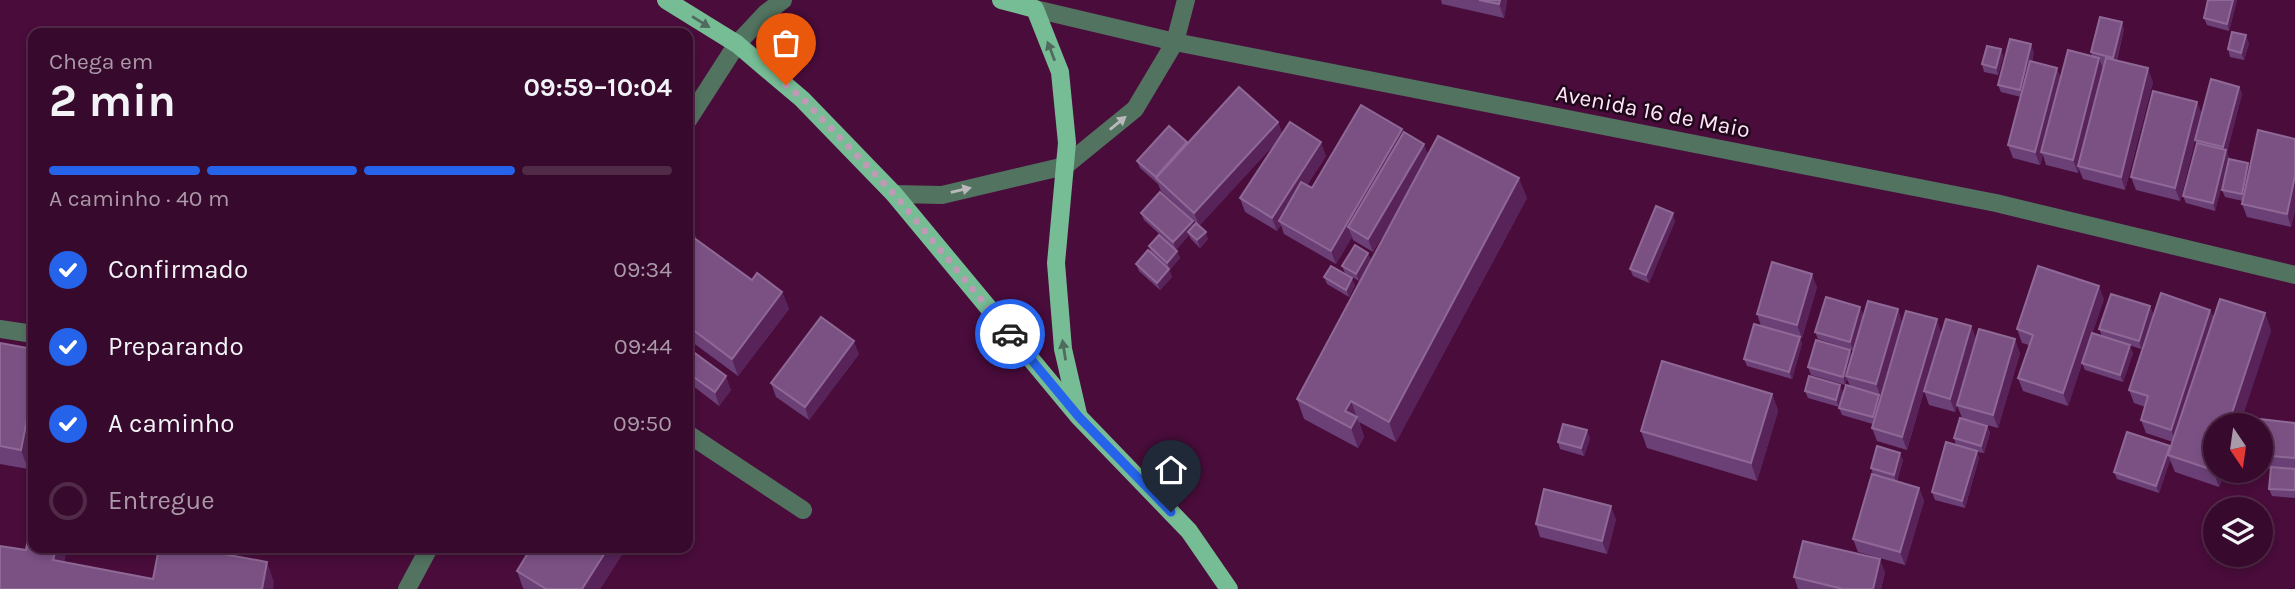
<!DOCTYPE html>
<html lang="pt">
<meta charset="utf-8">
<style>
body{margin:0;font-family:Karla,sans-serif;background:#421738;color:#f1f3f6;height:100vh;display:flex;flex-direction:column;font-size:26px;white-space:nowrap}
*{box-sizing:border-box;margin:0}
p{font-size:23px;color:#aa9aa9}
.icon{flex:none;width:38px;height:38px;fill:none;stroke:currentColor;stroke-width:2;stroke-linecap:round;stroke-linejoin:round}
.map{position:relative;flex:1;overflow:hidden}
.details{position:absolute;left:28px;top:28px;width:665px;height:525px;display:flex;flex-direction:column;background:#37092c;border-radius:14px;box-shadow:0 4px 10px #0003,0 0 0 2px #512a48}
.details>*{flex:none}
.needle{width:46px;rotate:167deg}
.tools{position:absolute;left:2203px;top:413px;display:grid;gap:14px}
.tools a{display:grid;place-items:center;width:70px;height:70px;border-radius:50%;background:#37092c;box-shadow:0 4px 10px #0003,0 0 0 2px #512a48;font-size:35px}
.pin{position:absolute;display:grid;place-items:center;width:60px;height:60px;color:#fff;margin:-72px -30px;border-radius:50% 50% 50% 0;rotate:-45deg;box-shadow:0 0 7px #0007}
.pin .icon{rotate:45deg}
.courier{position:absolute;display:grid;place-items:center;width:70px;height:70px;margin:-35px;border:5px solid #2563eb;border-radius:50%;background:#fff;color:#222;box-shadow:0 2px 9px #0007}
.overview em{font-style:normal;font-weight:700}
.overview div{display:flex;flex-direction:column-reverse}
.overview{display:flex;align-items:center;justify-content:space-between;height:119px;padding:0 21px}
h1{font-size:46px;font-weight:700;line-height:52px}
.bar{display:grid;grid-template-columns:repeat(4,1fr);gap:10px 7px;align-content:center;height:84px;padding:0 21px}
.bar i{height:9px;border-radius:5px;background:#512a48}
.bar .current{background:#2563eb}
.bar p{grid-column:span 4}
ol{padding:0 21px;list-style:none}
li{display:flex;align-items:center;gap:21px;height:77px}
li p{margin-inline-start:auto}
li .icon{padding:7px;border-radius:50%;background:#2563eb;color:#fff;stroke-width:4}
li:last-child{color:#aa9aa9}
li i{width:38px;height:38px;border:4px solid #512a48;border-radius:50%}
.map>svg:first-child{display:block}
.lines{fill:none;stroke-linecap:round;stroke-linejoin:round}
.minor{stroke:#527360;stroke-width:18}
.tertiary{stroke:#527360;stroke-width:18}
.primary{stroke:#76bc95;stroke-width:18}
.wall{fill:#6b4077}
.shaded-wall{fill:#572359}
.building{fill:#7b5184;stroke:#8f6996;stroke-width:2}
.oneway{fill:#506b5e}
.oneway2{fill:#b9b8ba}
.done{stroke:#bf9ab5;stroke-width:7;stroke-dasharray:0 12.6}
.route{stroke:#2563eb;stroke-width:9}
.labels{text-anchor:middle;stroke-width:5;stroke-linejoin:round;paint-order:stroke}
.street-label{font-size:23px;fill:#fee6f6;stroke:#21071b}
</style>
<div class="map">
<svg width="2295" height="589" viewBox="0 0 2295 589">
<rect width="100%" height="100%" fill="#490c3b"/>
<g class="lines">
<g class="minor">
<path d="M1175,42L1186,0"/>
<path d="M688,120L737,44"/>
<path d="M0,329L33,334"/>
<path d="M688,434L803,510"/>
<path d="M407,589L429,548"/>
</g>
<g class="tertiary">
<path d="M1035,9L1175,42L1996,203L2295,275"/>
<path d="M737,44L766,13L783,0"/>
<path d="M894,194L942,195L1065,166L1135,109L1175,42"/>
</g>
<g class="primary">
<path d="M666,0L737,44L802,99L894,194L1079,417L1189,531L1229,589"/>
<path d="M1001,0L1035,9L1060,72L1067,143L1056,263L1063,349L1078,414"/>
</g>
</g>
<g class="wall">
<path d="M1441,0H1507L1504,18L1442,4Z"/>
<path d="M2237,0L2229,31L2207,25L2204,18Z"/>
<path d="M2124,29L2117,60L2153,82L2125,190L2083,179L2079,169L2078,173L2046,165L2043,155L2040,165L2013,158L2008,145L2021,97L2001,92L1998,85L2034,52L2032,61L2060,78L2092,56L2091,52Z"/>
<path d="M2249,43L2244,60L2230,57L2228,49Z"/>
<path d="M2001,49L2003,57L1998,75L1984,72L1982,64Z"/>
<path d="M2239,87L2242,94L2227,152L2229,158L2215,211L2186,203L2183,196L2197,145L2195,140L2180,201L2136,190L2131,177L2197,102L2202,115Z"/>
<path d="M1278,122L1282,134L1326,156L1307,185L1312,188L1404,133L1428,154L1527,198L1396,442L1359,422L1364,437L1358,448L1304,419L1297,399L1403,201L1373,252L1353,240L1352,237L1336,264L1284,234L1281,225L1277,231L1245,212L1240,198L1280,138L1199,226L1208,239L1200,248L1191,239L1189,235L1176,250L1180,258L1169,270L1172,277L1160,290L1139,271L1136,264L1151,253L1149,246L1167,241L1144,220L1141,213L1194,225L1196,223L1161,191L1158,184L1140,168L1137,161L1187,143Z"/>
<path d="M2295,139V211L2291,227L2247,217L2242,204L2243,201L2225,197L2222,190L2250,167Z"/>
<path d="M1675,221L1649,283L1633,276L1630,269Z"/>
<path d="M688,224L697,240L752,280L782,292L789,309L738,376L688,339Z"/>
<path d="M1368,253L1371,260L1359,281L1345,273L1342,266Z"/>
<path d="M1324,277L1355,285L1349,297L1327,284Z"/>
<path d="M1817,287L1802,338L1800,337L1802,344L1792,379L1747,366L1744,359L1761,326L1757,314Z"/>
<path d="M2104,299L2092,333L2102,336L2099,329L2150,306L2153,314L2141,349L2108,338L2133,353L2123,382L2085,370L2082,363L2068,406L2023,391L2018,378L2029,345L2022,343L2017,329Z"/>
<path d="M1898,309L1902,323L1941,332L1971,326L1976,339L2020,353L1998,428L1962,418L1957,405L1959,400L1955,412L1929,405L1924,391L1907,450L1877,441L1872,428L1873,424L1842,415L1839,408L1850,386L1847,379L1845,385L1811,375L1808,367L1852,355Z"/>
<path d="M2210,310L2214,319L2265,313L2271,331L2216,471H2225L2219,487L2175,472L2170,460L2159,493L2117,479L2114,472L2171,448L2173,442L2146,433L2141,420L2145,407L2134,403L2129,390Z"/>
<path d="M1863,314L1853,350L1818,339L1815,332Z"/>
<path d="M0,343L28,469L0,464Z"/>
<path d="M688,348L731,390L719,406L688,382Z"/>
<path d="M859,354L809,420L776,397L771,383Z"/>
<path d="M1805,391L1843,392L1839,407L1808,398Z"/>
<path d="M1772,394L1778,411L1757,481L1647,448L1641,431Z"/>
<path d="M2295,423V498L2272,496L2269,489L2271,469L2262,468L2261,466V425Z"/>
<path d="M1987,426L1990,433L1984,453L1977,452L1979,458L1965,508L1935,500L1932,492L1956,445L1954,438Z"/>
<path d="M1590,438L1584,456L1560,449L1558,442Z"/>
<path d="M1903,460L1897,481L1919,488L1924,501L1905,565L1858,552L1853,539L1873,474L1871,468Z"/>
<path d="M1616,519L1607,554L1540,537L1536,524Z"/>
<path d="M276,548H294L293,551Z"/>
<path d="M531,548H626L600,589H525L523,588L517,571Z"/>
<path d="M1885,572L1881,589H1798L1794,577Z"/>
</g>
<g class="shaded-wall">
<path d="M1500,0H1507L1504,18L1499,4Z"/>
<path d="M2233,0H2237L2229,31L2227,24Z"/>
<path d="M2122,22L2124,29L2115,65L2113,58Z"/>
<path d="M2246,35L2249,43L2244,60L2241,53Z"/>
<path d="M2031,44L2034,52L2022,97L2020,90Z"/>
<path d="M2001,49L2003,57L1998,75L1996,68Z"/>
<path d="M2099,58L2104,71L2078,166L2079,169L2078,173L2073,160Z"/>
<path d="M2057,68L2062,81L2041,152L2043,155L2040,165L2035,152Z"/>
<path d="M2148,68L2153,82L2125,190L2121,177Z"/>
<path d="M2239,87L2242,94L2227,152L2229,158L2215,211L2213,203L2226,153L2223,147Z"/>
<path d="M2197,102L2202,115L2180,201L2175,188Z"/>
<path d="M1278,122L1283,135L1199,226L1194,213Z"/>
<path d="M1402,129L1407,143L1348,227L1352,237L1336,264L1331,251Z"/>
<path d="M1321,142L1326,156L1282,222L1279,221L1281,225L1277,231L1272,218Z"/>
<path d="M1424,144L1429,157L1373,252L1368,239Z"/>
<path d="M2248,163L2251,170L2244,201L2242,194Z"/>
<path d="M2295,176V211L2291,227L2287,214Z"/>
<path d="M1519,178L1527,198L1396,442L1389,422Z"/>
<path d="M1673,213L1675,221L1649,283L1646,275Z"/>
<path d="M1193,221L1195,229L1188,232L1189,235L1176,250L1173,242Z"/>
<path d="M693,227L697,241L688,254V234Z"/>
<path d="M1206,232L1208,239L1200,248L1197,240Z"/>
<path d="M1177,251L1180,258L1170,270L1167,263Z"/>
<path d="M1368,253L1371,260L1359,281L1356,274Z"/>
<path d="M1169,269L1172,277L1160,290L1157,283Z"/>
<path d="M1812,274L1817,287L1802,338L1797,325Z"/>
<path d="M1352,278L1355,285L1349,297L1346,290Z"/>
<path d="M2099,286L2104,299L2068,406L2063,393Z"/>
<path d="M782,292L789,309L738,376L732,359Z"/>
<path d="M2150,306L2153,314L2141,349L2139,341Z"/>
<path d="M1860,307L1863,314L1853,350L1850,342Z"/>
<path d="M1898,309L1902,323L1881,398L1876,384Z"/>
<path d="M2210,310L2215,323L2176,443L2171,430Z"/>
<path d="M2265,313L2271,331L2240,425H2228Z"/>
<path d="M1937,319L1941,332L1907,450L1902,437Z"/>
<path d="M1971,326L1976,339L1955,412L1950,399Z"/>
<path d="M1800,337L1802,344L1792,379L1789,372Z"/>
<path d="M2015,339L2020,353L1998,428L1993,415Z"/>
<path d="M854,341L859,354L809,420L805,407Z"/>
<path d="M2130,345L2133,353L2123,382L2120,375Z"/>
<path d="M1850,350L1853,358L1846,376L1847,379L1845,385L1843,377Z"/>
<path d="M726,376L731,390L719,406L715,392Z"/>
<path d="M1840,385L1843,392L1839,407L1836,400Z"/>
<path d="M33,389V444L28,469L21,450Z"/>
<path d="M1772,394L1778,411L1757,481L1751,463Z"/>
<path d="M1879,395L1882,402L1875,425L1873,417Z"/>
<path d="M1351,401L1364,437L1358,448L1345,411Z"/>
<path d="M1987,426L1990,433L1984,453L1981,446Z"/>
<path d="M1587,430L1590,438L1584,456L1581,448Z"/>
<path d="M2170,446L2172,453L2168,455L2170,460L2159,493L2156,486Z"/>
<path d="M1977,451L1979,458L1965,508L1962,501Z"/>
<path d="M1900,453L1903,460L1896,482L1894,475Z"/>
<path d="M2216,462V471H2225L2219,487L2213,470Z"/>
<path d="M1919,488L1924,501L1905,565L1900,552Z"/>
<path d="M1611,506L1616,519L1607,554L1602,541Z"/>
<path d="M56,548H67L61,580L53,560Z"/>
<path d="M608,548H626L600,589H582Z"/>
<path d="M1880,559L1885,572L1881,589H1873Z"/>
<path d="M267,562L274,582L273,589H262Z"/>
</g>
<g class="building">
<path d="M1479,0H1500L1499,4Z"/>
<path d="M2208,0H2233L2227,24L2204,18Z"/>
<path d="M2100,17L2122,22L2113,58L2091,52Z"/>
<path d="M2232,32L2246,35L2241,53L2228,49Z"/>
<path d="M2010,39L2031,44L2020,90L1998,85Z"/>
<path d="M1987,46L2001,49L1996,68L1982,64Z"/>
<path d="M2068,50L2099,58L2073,160L2041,152Z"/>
<path d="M2106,58L2148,68L2121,177L2078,166Z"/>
<path d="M2030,61L2057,68L2035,152L2008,145Z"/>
<path d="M2211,79L2239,87L2223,147L2195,140Z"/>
<path d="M1239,87L1278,122L1194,213L1156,178Z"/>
<path d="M2153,91L2197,102L2175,188L2131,177Z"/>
<path d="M1361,105L1402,129L1331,251L1279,221L1301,182L1312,188Z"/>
<path d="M1290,122L1321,142L1272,218L1240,198Z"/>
<path d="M1169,126L1187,142L1156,177L1137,161Z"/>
<path d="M2258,130L2295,139V176L2287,214L2242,204Z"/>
<path d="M1404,132L1424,144L1368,239L1348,227Z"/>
<path d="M1438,136L1519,178L1389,422L1351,401L1345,411L1357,417L1351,428L1297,399Z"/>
<path d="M2197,143L2226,150L2213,203L2183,196Z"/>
<path d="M2229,159L2248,163L2242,194L2222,190Z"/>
<path d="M1160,192L1193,221L1173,242L1141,213Z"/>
<path d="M1656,206L1673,213L1646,275L1630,269Z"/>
<path d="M1196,223L1206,232L1197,240L1188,232Z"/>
<path d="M688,224L693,227L688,234Z"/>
<path d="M690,235L752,280L757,273L782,292L732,359L688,326V238Z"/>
<path d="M1159,235L1177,251L1167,263L1149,246Z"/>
<path d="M1355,245L1368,253L1356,274L1342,266Z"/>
<path d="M1148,250L1169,269L1157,283L1136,264Z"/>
<path d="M1772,262L1812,274L1797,325L1757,314Z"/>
<path d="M1331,266L1352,278L1346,290L1324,277Z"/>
<path d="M2038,266L2099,286L2063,393L2018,378L2033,335L2017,329Z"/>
<path d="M2161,293L2210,310L2171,430L2141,420L2148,396L2129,390Z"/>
<path d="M2111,294L2150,306L2139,341L2099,329Z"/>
<path d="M1826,297L1860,307L1850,342L1815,332Z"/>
<path d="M2220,299L2265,313L2228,425H2216V462L2213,470L2168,455Z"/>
<path d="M1868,301L1898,309L1876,384L1846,376Z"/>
<path d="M1906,311L1937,319L1902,437L1872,428Z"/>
<path d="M821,317L854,341L805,407L771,383Z"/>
<path d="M1946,319L1971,326L1950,399L1924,391Z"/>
<path d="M1754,324L1800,337L1789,372L1744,359Z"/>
<path d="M1979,329L2015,339L1993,415L1957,405Z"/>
<path d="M2092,333L2130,345L2120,375L2082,363Z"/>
<path d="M1816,340L1850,350L1843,377L1808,367Z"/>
<path d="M0,343L33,349V389L21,450L0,446Z"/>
<path d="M688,348L726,376L715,392L688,373Z"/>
<path d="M1662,361L1772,394L1751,463L1641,431Z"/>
<path d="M1809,376L1840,385L1836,400L1805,391Z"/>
<path d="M1846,385L1879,395L1873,417L1839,408Z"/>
<path d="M1960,418L1987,426L1981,446L1954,438Z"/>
<path d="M2260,419L2295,423V458L2261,455Z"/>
<path d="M1563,424L1587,430L1581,448L1558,442Z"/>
<path d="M2127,432L2170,446L2156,486L2114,472Z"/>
<path d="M1946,442L1977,451L1962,501L1932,492Z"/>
<path d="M1877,446L1900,453L1894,475L1871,468Z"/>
<path d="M2271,467L2295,469V490L2269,489Z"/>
<path d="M1872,474L1919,488L1900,552L1853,539Z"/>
<path d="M1544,489L1611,506L1602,541L1536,524Z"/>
<path d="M33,514V548H56L53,560L153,579L159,548H191L267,562L262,589H0V546L26,550Z"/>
<path d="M1803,541L1880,559L1873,589H1843L1794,577Z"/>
<path d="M531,548H608L582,589H546L517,571Z"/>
</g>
<defs><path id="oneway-solid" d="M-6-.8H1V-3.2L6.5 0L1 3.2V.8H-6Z" transform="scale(1.75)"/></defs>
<g class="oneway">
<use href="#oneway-solid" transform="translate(701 22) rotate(32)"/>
<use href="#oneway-solid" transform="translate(1051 51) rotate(-111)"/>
<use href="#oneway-solid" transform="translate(1064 350) rotate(-99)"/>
</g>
<g class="oneway2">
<use href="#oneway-solid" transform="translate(1118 123) rotate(-39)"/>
<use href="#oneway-solid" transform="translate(961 190) rotate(-13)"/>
</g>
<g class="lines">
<path class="done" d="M786,85L803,99L894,194L1010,334"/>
<path class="route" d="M1010,334L1079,417L1171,512"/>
</g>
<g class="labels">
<g class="street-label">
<text transform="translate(1653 111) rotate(11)" y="8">Avenida 16 de Maio</text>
</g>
</g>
</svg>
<div class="tools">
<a><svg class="needle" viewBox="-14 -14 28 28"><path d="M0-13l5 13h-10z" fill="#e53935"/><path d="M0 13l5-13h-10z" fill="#aa9aa9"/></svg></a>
<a><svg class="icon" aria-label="layers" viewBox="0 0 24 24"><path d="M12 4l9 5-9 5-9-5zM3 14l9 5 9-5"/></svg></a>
</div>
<div class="pin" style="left:786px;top:85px;background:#ea580c"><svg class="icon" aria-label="bag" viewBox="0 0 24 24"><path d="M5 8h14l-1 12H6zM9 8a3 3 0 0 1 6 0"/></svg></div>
<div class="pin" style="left:1171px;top:512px;background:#1f2937"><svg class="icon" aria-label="home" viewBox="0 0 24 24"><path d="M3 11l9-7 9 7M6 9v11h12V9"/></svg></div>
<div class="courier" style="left:1010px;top:334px"><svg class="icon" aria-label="car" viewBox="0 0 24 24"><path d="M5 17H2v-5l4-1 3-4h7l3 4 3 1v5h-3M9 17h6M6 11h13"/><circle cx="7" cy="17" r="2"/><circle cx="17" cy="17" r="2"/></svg></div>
<section class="details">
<div class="overview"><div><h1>2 min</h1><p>Chega em</p></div><em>09:59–10:04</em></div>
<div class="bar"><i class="current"></i><i class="current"></i><i class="current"></i><i></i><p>A caminho · 40 m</p></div>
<ol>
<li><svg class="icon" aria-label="check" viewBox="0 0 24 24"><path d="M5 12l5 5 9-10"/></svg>Confirmado<p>09:34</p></li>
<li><svg class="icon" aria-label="check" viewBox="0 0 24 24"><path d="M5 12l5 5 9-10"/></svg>Preparando<p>09:44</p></li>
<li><svg class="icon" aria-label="check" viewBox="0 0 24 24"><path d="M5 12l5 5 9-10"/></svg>A caminho<p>09:50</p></li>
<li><i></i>Entregue</li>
</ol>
</section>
</div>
